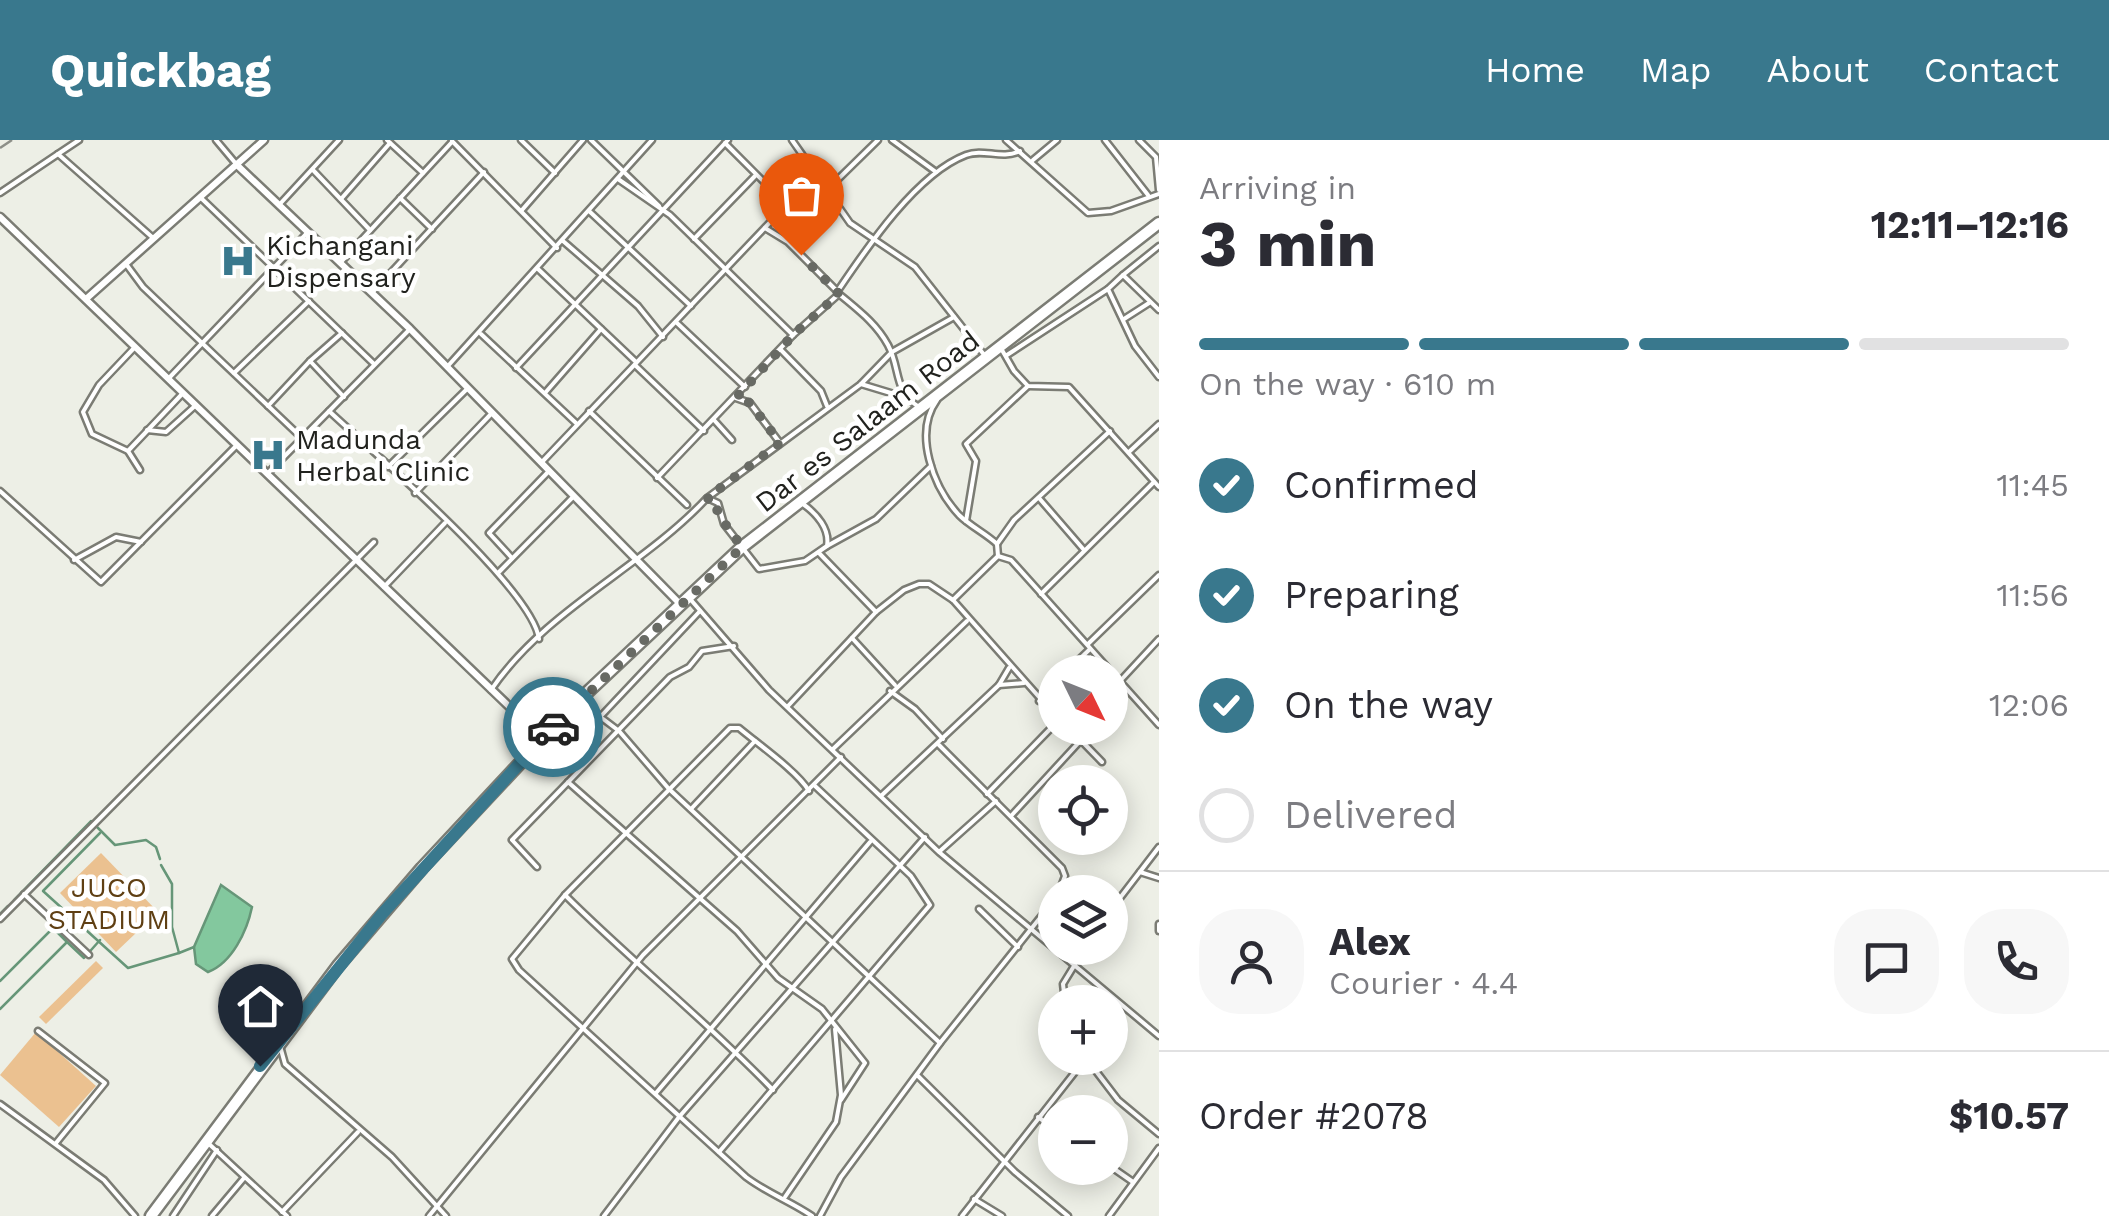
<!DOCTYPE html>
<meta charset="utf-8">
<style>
body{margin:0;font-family:"Work Sans",sans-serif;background:#f7f7f7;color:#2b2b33;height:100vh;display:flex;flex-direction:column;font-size:38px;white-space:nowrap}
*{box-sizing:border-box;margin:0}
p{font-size:32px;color:#7c7c81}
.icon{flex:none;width:55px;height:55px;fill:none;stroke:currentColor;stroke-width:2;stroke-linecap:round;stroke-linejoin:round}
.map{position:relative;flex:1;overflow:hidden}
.sheet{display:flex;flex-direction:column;background:#fff;width:950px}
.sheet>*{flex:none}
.needle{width:65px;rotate:133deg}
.fabs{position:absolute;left:1038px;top:515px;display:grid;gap:20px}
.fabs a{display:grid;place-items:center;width:90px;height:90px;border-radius:50%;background:#fff;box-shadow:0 5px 25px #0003;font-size:50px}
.pin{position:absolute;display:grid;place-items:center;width:85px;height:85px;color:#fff;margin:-102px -42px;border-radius:50% 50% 50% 0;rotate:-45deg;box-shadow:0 0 10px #0007}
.pin .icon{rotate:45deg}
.courier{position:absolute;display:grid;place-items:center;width:100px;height:100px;margin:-50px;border:8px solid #39788d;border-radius:50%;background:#fff;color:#222;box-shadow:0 2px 12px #0007}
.summary em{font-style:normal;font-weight:700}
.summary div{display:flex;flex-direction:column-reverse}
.summary{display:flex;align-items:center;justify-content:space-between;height:170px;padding:0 40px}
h1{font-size:65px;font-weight:700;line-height:75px}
.bar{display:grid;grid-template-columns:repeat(4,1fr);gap:15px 10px;align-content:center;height:120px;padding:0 40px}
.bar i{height:12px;border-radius:8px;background:#e1e1e2}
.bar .active{background:#39788d}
.bar p{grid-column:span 4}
.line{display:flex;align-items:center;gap:25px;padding:0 40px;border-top:2px solid #e1e1e2}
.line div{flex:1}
.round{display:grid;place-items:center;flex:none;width:105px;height:105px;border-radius:40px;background:#f7f7f7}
ol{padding:0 40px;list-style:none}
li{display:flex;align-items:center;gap:30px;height:110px}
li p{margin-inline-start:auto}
li .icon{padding:10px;border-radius:50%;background:#39788d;color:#fff;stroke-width:4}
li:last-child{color:#7c7c81}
li i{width:55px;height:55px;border:5px solid #e1e1e2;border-radius:50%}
header{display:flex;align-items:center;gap:60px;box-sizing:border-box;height:140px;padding:0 50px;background:#39788d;color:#fff}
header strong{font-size:48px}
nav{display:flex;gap:55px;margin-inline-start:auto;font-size:35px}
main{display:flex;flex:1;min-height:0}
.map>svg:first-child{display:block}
.green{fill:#ebc190}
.water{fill:#83c89e;stroke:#669678;stroke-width:2.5}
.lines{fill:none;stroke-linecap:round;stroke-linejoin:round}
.stream{stroke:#669678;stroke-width:2.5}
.street-casing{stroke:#7b7c74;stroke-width:9}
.secondary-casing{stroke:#7b7c74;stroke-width:11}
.highway-casing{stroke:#7b7c74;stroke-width:15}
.street{stroke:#fff;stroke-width:4}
.secondary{stroke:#fff;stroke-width:6}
.highway{stroke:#fff;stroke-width:10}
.rail{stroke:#8d8f88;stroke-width:2.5;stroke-dasharray:18 18;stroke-linecap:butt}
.done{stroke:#686a64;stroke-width:10;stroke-dasharray:0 18}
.route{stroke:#39788d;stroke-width:12}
.labels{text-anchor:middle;stroke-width:9;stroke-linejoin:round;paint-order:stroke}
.poi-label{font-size:28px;fill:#21221e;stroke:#fff;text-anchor:start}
.street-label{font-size:28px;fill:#21221e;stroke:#fff}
.park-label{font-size:28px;fill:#5f3f13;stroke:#fff}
</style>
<header>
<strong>Quickbag</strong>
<nav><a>Home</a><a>Map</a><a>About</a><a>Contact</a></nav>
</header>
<main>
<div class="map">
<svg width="1159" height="1076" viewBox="0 0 1159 1076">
<rect width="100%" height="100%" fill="#edefe6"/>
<g class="green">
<path d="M101,713L158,772L116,812L60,753Z"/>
<path d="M96,821L103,828L46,884L39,877Z"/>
<path d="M36,892L96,946L59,987L0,935Z"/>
</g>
<path class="water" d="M221,745L252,767C247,791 232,823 208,832L196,824L194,807Z"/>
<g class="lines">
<g class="stream">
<path d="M94,684L115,705L146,700L156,707L160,719"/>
<path d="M100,693L43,751L128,828L179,813"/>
<path d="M161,725L172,744V787L179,813L194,807"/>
<path d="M14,760L91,681"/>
<path d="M0,774L8,766"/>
<path d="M0,841L53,788L66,801"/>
<path d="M0,869L67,802L84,818L100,800"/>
</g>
<defs>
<g id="street">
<path d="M216,0L237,25"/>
<path d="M387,0L423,33"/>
<path d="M521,0L555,33"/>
<path d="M591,0L659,66"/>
<path d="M792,0L850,83L915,127L985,216"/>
<path d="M892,0L936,32"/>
<path d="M1006,0L1088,73L1111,71L1159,54"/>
<path d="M1105,0L1148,55"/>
<path d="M1139,0L1156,17L1159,50"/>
<path d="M452,1L557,108"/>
<path d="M725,3L778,56L783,69"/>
<path d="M58,14L79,0"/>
<path d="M1033,20L1057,0"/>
<path d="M313,30L370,90"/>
<path d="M618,39L670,75L793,195"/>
<path d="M829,48L878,0"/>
<path d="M0,53L58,14L152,97"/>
<path d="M201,58L374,224"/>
<path d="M400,58L432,89"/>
<path d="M341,59L390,3"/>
<path d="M279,65L339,0"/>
<path d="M522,70L583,0"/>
<path d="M589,71L691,166"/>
<path d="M765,88L788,102L836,150"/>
<path d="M694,99L755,36"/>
<path d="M563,101L638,166L663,197"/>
<path d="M1159,106L1123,135L1159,170"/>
<path d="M342,121L452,2"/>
<path d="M126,124L143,147L303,299"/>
<path d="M538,129L636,222"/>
<path d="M1123,135L1108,149L1135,206L1159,237"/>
<path d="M837,152C866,109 916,34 966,15C984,8 1001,20 1020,11"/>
<path d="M372,153L484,32"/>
<path d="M1124,179L1149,163"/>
<path d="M677,183L745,247"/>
<path d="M481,194L576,283"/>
<path d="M135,207L99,245L83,272L92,294L128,311L140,330"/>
<path d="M781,210L821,251L827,266"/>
<path d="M1002,210L1014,231L1028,246L1069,247L1159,347"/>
<path d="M1007,215L1108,149"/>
<path d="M310,221L342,193"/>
<path d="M635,225L704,291"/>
<path d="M447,227L652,0"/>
<path d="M516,228L728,0"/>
<path d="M234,233L309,161"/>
<path d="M170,237L308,92"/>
<path d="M861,244L904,257"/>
<path d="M545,253L601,189"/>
<path d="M736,258L750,263L780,303"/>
<path d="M937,260C913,293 933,347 959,375C970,386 985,393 997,404L998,416L1011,420L1159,585"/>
<path d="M268,266L310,221L344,257"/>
<path d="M329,271C374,313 533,449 539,499"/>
<path d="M589,271L687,365"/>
<path d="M714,280L732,300"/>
<path d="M147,290L166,292L196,265"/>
<path d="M128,311L183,253"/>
<path d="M1130,311L1159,284"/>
<path d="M542,322L814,36"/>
<path d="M388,327L467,249"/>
<path d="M267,334L410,189"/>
<path d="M657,338L793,195L839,154C858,170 876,183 888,205C901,229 893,251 919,267"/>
<path d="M0,351L101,442L237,305"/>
<path d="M415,353L491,274"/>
<path d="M707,358L861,244L892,212L954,177"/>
<path d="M1039,358L1084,410"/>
<path d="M966,381L976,321L966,304L1028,246"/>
<path d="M997,404L1014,380L1110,291"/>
<path d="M827,406L876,379L931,326"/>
<path d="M819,413L876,472"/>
<path d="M512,418L489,393L549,331"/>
<path d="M74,420L116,397L141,402"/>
<path d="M499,432L572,358"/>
<path d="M384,447L445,383"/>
<path d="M1041,454L1154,342"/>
<path d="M691,460L769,550L939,712L1159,896"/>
<path d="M953,460L998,416"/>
<path d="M852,498L895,545"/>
<path d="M1089,503L1159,435"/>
<path d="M1066,532L1089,510"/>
<path d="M1121,540L1159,499"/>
<path d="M999,545L1024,543"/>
<path d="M491,550C546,469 642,428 707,358L718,363L724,384L759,429L805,421L827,406C830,389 817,374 803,364"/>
<path d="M890,551L915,569L943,599"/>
<path d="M1039,561L1055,544"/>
<path d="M582,563L619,591L669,649L940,903"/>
<path d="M788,566L876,472L904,450L919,444H929L953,460L1055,575"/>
<path d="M602,575L700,471"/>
<path d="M1069,588L1102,622"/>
<path d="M939,605L1062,728L1065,736L1059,752"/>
<path d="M833,609L967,481"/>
<path d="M568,642L737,791L778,838L822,869L865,923L841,960"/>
<path d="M809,651C798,632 758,604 739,588H730L565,755L512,819L519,830L746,1037C767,1053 790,1061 812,1076"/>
<path d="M987,654L1055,584"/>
<path d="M882,655L999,545L1009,528"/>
<path d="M691,669L755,601"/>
<path d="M1011,676L1082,599"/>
<path d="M940,711L996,661"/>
<path d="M537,727L512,700L670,537L689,527L702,511L734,506"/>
<path d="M1140,732L1159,738"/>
<path d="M24,754L89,815"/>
<path d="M565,755C633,823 707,881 773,950"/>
<path d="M979,769L1018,807"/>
<path d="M1110,771L1159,707"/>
<path d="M0,779L374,402"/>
<path d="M1159,784V791"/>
<path d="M1065,862L1063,844L1085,808"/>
<path d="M38,891L105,943L56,1003"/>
<path d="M280,906L285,924L392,1017L446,1076"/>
<path d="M1086,918L1118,960L1159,994"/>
<path d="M917,935L1015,1032L1068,1076"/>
<path d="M656,953L870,702"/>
<path d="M0,964L104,1040L135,1076"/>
<path d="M1038,977L1055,989"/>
<path d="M208,1003L287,1076"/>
<path d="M719,1012L930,765L911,736L815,646"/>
<path d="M1110,1026L1133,1042"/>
<path d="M785,1057L836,982L841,955L835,889"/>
<path d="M974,1059L1002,1076"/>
<path d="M282,1072L358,992"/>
<path d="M173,1076L217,1010"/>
<path d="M212,1076L244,1038"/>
<path d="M429,1076L643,815L841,617"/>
<path d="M604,1076L679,977L925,697"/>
<path d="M820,1076L841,1037L940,903L1055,759"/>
<path d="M962,1076L1086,918"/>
<path d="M1109,1076L1159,1008"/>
</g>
<g id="secondary">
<path d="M237,25L410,189L680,464"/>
<path d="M0,77L542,598"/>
<path d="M86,159L264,0"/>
</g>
<path id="highway" d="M151,1076L338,826L422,728L578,561L742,407L1159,83"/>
</defs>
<use href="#street" class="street-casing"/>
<use href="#secondary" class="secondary-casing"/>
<use href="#highway" class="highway-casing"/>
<use href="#street" class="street"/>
<use href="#secondary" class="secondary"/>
<use href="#highway" class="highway"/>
<path class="rail" d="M0,8L12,0"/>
</g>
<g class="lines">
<path class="done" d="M553,587L742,407L717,373L718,363L707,358L780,303L750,263L736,258L794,194L839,154L801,115"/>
<path class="route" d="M260,926L382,774L553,587"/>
</g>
<defs>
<symbol id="hospital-bare" viewBox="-9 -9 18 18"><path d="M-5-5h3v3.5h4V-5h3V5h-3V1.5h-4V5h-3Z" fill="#39788d" stroke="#fff" stroke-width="2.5" paint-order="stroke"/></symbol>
</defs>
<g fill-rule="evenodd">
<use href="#hospital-bare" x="213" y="96" width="50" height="50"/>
<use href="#hospital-bare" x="243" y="290" width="50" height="50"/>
</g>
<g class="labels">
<g class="poi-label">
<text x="266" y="115">Kichangani<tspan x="266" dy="32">Dispensary</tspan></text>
<text x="296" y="309">Madunda<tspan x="296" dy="32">Herbal Clinic</tspan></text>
</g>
<g class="street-label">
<text transform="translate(867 281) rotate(-38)" y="10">Dar es Salaam Road</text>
</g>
<g class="park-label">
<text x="109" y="757">JUCO<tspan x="109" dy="32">STADIUM</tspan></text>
</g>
</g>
</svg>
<div class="fabs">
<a><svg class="needle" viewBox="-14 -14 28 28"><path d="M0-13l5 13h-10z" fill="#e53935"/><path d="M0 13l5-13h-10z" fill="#7c7c81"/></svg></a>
<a><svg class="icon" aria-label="locate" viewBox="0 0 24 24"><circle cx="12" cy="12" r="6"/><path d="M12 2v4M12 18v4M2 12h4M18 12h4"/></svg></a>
<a><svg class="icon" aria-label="layers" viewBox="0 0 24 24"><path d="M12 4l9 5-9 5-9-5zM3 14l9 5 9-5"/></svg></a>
<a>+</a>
<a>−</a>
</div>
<div class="pin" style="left:801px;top:115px;background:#ea580c"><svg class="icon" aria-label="bag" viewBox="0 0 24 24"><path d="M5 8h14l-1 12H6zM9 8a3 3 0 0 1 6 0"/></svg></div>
<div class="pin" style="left:260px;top:926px;background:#1f2937"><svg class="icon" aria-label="home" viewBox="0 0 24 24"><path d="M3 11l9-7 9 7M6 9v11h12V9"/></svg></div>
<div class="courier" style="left:553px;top:587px"><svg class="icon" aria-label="car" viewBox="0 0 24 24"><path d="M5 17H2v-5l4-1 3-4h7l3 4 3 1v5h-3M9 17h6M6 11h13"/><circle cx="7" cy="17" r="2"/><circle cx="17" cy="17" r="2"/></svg></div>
</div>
<section class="sheet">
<div class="summary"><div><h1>3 min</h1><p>Arriving in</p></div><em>12:11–12:16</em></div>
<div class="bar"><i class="active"></i><i class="active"></i><i class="active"></i><i></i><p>On the way · 610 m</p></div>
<ol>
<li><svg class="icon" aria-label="check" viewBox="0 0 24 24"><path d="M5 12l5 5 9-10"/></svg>Confirmed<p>11:45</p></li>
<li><svg class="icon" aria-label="check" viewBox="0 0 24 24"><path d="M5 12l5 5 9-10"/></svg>Preparing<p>11:56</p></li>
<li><svg class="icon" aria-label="check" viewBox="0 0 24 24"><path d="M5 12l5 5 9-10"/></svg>On the way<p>12:06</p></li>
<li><i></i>Delivered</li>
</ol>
<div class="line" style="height:180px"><a class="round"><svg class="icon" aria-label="person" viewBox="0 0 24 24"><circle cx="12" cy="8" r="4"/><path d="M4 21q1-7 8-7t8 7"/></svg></a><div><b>Alex</b><p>Courier · 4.4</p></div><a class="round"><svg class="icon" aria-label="chat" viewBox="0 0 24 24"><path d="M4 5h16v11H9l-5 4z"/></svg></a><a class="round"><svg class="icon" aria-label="phone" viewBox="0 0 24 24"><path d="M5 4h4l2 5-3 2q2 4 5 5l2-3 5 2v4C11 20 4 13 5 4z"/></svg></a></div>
<div class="line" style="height:130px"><div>Order #2078</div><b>$10.57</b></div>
</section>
</main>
